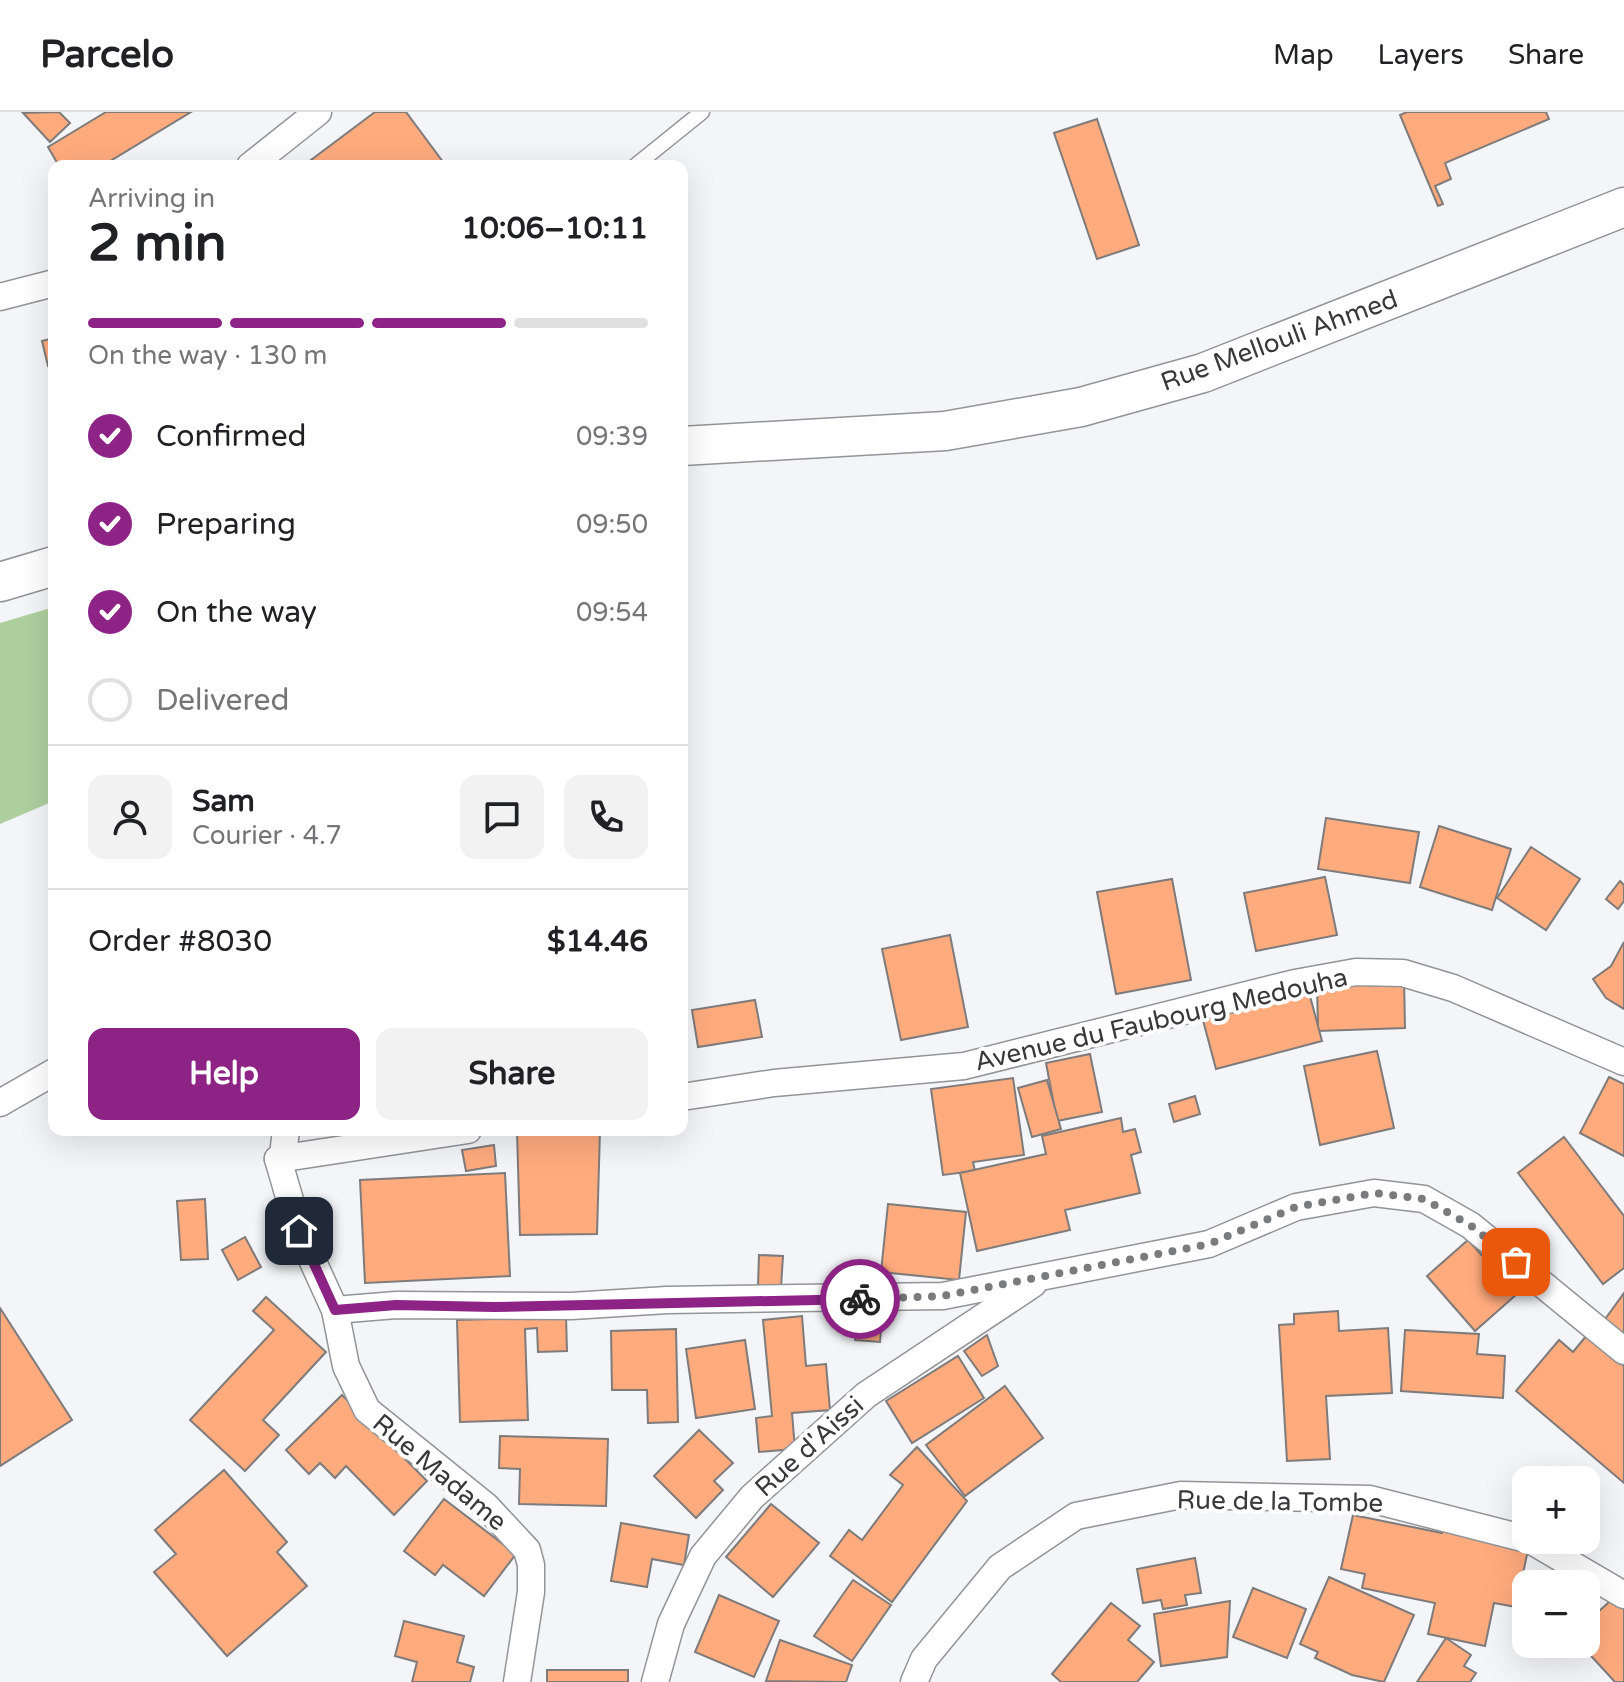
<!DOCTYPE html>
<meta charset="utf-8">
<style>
body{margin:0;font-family:"Varela Round",sans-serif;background:#f2f2f2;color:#202124;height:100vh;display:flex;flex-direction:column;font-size:30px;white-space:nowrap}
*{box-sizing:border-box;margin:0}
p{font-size:26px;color:#757577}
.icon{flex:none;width:44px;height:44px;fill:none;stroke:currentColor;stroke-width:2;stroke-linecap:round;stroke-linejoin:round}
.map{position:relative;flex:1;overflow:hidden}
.details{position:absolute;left:48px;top:48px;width:640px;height:976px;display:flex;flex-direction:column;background:#fff;border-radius:16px;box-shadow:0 8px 32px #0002}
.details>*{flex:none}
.tools{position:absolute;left:1512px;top:1354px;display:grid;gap:16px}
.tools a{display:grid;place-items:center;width:88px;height:88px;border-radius:16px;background:#fff;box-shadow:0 8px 32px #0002;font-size:40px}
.pin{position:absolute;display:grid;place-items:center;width:68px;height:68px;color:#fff;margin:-34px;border-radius:16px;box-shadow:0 4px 12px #0006}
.courier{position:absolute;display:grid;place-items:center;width:80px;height:80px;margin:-40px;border:6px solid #8e2386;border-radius:50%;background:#fff;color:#222;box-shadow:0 2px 10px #0007}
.summary em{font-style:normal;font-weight:800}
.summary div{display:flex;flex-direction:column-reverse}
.summary{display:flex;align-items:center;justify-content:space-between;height:136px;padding:0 40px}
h1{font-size:52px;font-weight:800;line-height:60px}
.bar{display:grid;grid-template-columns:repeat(4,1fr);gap:12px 8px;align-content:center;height:96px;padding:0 40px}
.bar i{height:10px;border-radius:6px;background:#e0e0e0}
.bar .on{background:#8e2386}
.bar p{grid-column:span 4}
.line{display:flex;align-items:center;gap:20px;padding:0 40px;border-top:2px solid #e0e0e0}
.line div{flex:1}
.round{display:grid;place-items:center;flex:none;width:84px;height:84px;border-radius:16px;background:#f2f2f2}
ol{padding:0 40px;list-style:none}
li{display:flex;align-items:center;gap:24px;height:88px}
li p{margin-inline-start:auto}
li .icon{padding:8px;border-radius:50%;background:#8e2386;color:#fff;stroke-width:4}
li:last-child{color:#757577}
li i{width:44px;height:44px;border:4px solid #e0e0e0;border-radius:50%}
.action{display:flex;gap:16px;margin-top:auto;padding:16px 40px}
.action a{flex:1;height:92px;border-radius:16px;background:#8e2386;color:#fff;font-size:32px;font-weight:800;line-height:92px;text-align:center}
.action a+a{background:#f2f2f2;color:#202124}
header{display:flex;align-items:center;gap:48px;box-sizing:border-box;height:112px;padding:0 40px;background:#fff;border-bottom:2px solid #e0e0e0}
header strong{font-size:38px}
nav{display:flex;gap:44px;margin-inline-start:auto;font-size:28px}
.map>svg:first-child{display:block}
.green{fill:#aed09e}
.building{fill:#ffab7e;stroke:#7e7b7a;stroke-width:2}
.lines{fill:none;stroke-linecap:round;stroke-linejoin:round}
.lane-casing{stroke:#929497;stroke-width:17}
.street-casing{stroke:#929497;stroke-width:29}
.secondary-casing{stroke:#929497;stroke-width:41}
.lane{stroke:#fff;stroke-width:14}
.street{stroke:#fff;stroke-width:26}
.secondary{stroke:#fff;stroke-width:38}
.done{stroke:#797b7c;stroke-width:8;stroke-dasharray:0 14.4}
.route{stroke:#8e2386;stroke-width:10}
.labels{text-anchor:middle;stroke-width:8;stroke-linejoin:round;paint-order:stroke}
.street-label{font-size:26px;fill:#38393a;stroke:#fff}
</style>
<header>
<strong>Parcelo</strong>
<nav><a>Map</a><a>Layers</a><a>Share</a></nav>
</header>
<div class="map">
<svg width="1624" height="1570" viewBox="0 0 1624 1570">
<rect width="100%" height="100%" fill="#f3f5f8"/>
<path class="green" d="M54,495V689L0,712V511Z"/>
<g class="building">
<path d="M59,0L70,11L50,30L23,1Z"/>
<path d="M106,0H191L102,54H59L48,35Z"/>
<path d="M375,0H406L446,54H303Z"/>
<path d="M1407,0H1546L1549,7L1445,51L1451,67L1435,74L1443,92L1438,94L1400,3Z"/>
<path d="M1097,7L1139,133L1097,147L1054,21Z"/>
<path d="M54,226V253L48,254L42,229Z"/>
<path d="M1326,706L1419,720L1410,771L1318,757Z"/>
<path d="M1439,714L1511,737L1492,798L1420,775Z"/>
<path d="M1531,735L1580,767L1546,818L1497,786Z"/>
<path d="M1325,765L1337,823L1256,839L1244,781Z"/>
<path d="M1172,767L1191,868L1116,882L1097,780Z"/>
<path d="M1620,769L1624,773V789L1618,797L1606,787Z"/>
<path d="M950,823L968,915L901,928L882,837Z"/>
<path d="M1624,830V897L1606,886L1593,867L1611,854Z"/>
<path d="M1404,866L1405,916L1318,919L1317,869Z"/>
<path d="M1307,873L1322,929L1216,957L1200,897Z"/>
<path d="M755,888L762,925L698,935L692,898Z"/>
<path d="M1377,939L1394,1016L1320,1033L1304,954Z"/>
<path d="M1090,942L1102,1000L1057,1009L1046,951Z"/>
<path d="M1609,965L1624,972V1044L1580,1021Z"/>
<path d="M1013,966L1024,1043L973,1050L975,1059L943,1063L931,977Z"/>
<path d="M1047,968L1061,1017L1032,1025L1018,976Z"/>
<path d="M1195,984L1200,1002L1174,1010L1169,992Z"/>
<path d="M1121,1006L1123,1020L1135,1017L1141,1040L1131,1043L1140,1081L1065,1098L1070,1118L977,1139L960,1061L1046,1042L1042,1024Z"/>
<path d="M600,1018L597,1122L520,1123L517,1019Z"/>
<path d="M1564,1025L1624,1104V1156L1603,1172L1518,1061Z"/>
<path d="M494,1033L496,1054L466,1059L462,1038Z"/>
<path d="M505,1061L510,1164L365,1171L360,1068Z"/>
<path d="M205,1087L208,1147L181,1148L177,1089Z"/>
<path d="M888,1092L966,1100L959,1168L881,1160Z"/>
<path d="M245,1125L261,1155L238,1168L222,1138Z"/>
<path d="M1468,1128L1517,1182L1475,1219L1427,1164Z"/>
<path d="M759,1143L783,1144L781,1175L758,1174Z"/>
<path d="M1624,1181V1226L1603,1210Z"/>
<path d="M266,1185L326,1240L263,1308L279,1323L245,1359L190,1308L274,1218L253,1199Z"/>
<path d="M0,1196L72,1308L0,1354Z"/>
<path d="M1338,1199L1339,1219L1388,1216L1392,1281L1326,1284L1330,1347L1287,1349L1279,1213L1294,1212V1202Z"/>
<path d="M802,1204L806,1254L826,1252L830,1298L792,1301L795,1337L759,1340L756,1306L772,1304L763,1208Z"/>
<path d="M566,1205L567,1239L538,1240L537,1216L525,1217L528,1308L460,1310L457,1208Z"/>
<path d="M856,1205L882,1207L880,1230L855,1228Z"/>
<path d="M676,1217L678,1310L648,1311L647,1278H612L611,1219Z"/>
<path d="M1405,1218L1479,1222L1477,1242L1505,1244L1503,1286L1401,1279Z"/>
<path d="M987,1223L998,1254L982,1264L964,1239Z"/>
<path d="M1587,1223L1624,1254V1371L1516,1279L1559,1228L1573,1240Z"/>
<path d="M745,1228L755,1297L696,1306L686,1237Z"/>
<path d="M958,1244L984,1286L912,1331L886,1289Z"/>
<path d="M1005,1274L1043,1326L965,1384L926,1333Z"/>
<path d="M342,1283L427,1369L394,1403L346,1354L335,1366L320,1351L309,1362L286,1338Z"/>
<path d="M699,1318L733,1351L714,1369L723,1378L696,1406L654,1364Z"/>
<path d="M500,1324L608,1327L606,1394L519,1392L520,1357L499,1356Z"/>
<path d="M917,1335L967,1389L892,1490L830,1444L849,1418L862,1428L903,1373L890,1363Z"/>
<path d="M224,1358L287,1430L277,1440L307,1474L227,1544L154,1460L176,1442L155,1418Z"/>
<path d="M444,1387L516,1442L484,1484L443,1453L435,1463L404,1439Z"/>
<path d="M771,1392L819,1431L773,1485L726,1445Z"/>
<path d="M1353,1403L1442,1421L1443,1416L1529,1433L1516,1495L1494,1491L1485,1534L1428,1522L1435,1491L1362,1476L1365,1462L1341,1457Z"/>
<path d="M621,1411L689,1423L684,1453L652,1447L647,1475L611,1469Z"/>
<path d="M1195,1446L1201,1481L1185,1483L1187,1493L1163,1497L1161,1488L1143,1491L1137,1457Z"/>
<path d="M1329,1465L1414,1503L1384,1570L1352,1563L1315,1546L1318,1540L1300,1532Z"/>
<path d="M853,1468L891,1493L852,1549L814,1524Z"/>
<path d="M1253,1476L1306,1497L1287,1546L1233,1525Z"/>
<path d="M1619,1481L1624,1487V1570H1615L1580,1532H1586V1511Z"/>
<path d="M719,1483L779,1509L754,1565L695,1540Z"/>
<path d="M1230,1489L1227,1545L1161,1554L1154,1502Z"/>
<path d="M1111,1491L1140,1514L1128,1528L1154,1550L1137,1570H1061L1052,1562Z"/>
<path d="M404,1509L464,1524L457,1550L474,1555L470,1570H412L417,1550L395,1544Z"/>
<path d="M1446,1526L1471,1543L1464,1554L1476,1561L1470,1570H1417Z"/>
<path d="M780,1528L852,1553L846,1570L766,1569Z"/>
<rect x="547" y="1558" width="81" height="12"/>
</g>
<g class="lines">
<defs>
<path id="lane" d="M635,54L702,0"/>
<g id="street">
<path d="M250,54L318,0"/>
<path d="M0,185L54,171"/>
<path d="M682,985L774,971L964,954L1295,871L1356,860L1403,861L1453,876L1624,950"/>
<path d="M0,991L54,960"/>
<path d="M286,1018L283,1043L278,1047L299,1119L335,1198L346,1254L367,1298L486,1394L527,1438L531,1453V1480L517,1570"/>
<path d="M278,1047L468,1018"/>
<path d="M335,1198L396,1193L571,1194L667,1188L943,1184L1209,1132L1296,1095L1374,1081L1424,1087L1470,1113L1624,1239"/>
<path d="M1530,1428L1624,1483"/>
<path d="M655,1570L671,1512L703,1444L752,1385L866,1283L1033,1172"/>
<path d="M914,1570L924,1547L1000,1455L1076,1404L1181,1383L1370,1387L1526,1427"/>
</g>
<g id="secondary">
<path d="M682,334L945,319L1081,295L1203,261L1624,95"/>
<path d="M0,470L54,454"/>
</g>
</defs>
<use href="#lane" class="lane-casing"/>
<use href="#street" class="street-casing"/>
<use href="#secondary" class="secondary-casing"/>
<use href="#lane" class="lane"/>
<use href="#street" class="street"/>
<use href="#secondary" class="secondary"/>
</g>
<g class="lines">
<path class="done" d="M860,1187L943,1184L1209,1132L1296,1095L1374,1081L1424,1087L1470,1113L1516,1150"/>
<path class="route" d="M299,1119L335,1198L396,1193L494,1195L860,1187"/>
</g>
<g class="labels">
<g class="street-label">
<text transform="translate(1279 228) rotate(-20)" y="9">Rue Mellouli Ahmed</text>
<text transform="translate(1161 907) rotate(-13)" y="9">Avenue du Faubourg Medouha</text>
<text transform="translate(809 1334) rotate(-42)" y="9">Rue d'Aissi</text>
<text transform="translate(440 1360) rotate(40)" y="9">Rue Madame</text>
<text transform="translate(1280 1389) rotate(1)" y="9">Rue de la Tombe</text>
</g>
</g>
</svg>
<div class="tools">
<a>+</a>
<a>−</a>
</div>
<div class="pin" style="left:1516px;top:1150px;background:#ea580c"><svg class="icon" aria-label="bag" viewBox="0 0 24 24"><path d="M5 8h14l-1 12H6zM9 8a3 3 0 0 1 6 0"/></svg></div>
<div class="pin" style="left:299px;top:1119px;background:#1f2937"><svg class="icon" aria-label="home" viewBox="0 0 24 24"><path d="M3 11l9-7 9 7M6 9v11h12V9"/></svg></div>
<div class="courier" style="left:860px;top:1187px"><svg class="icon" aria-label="bike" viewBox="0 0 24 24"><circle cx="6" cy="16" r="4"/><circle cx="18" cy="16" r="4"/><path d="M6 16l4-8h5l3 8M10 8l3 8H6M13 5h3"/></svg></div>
<section class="details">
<div class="summary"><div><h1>2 min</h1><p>Arriving in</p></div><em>10:06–10:11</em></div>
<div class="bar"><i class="on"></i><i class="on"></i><i class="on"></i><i></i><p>On the way · 130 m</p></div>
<ol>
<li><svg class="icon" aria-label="check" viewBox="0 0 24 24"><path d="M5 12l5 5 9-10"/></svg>Confirmed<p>09:39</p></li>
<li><svg class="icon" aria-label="check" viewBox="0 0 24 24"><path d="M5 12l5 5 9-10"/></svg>Preparing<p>09:50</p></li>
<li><svg class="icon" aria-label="check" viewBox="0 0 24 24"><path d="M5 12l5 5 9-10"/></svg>On the way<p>09:54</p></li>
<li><i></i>Delivered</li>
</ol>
<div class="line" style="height:144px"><a class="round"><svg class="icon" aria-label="person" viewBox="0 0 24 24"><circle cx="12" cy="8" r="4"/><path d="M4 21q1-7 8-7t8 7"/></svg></a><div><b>Sam</b><p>Courier · 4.7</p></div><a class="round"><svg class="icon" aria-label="chat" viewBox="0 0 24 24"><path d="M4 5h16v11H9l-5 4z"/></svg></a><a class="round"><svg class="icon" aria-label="phone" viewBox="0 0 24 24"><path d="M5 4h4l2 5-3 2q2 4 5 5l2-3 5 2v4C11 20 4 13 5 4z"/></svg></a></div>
<div class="line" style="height:104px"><div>Order #8030</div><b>$14.46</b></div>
<div class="action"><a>Help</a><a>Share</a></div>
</section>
</div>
